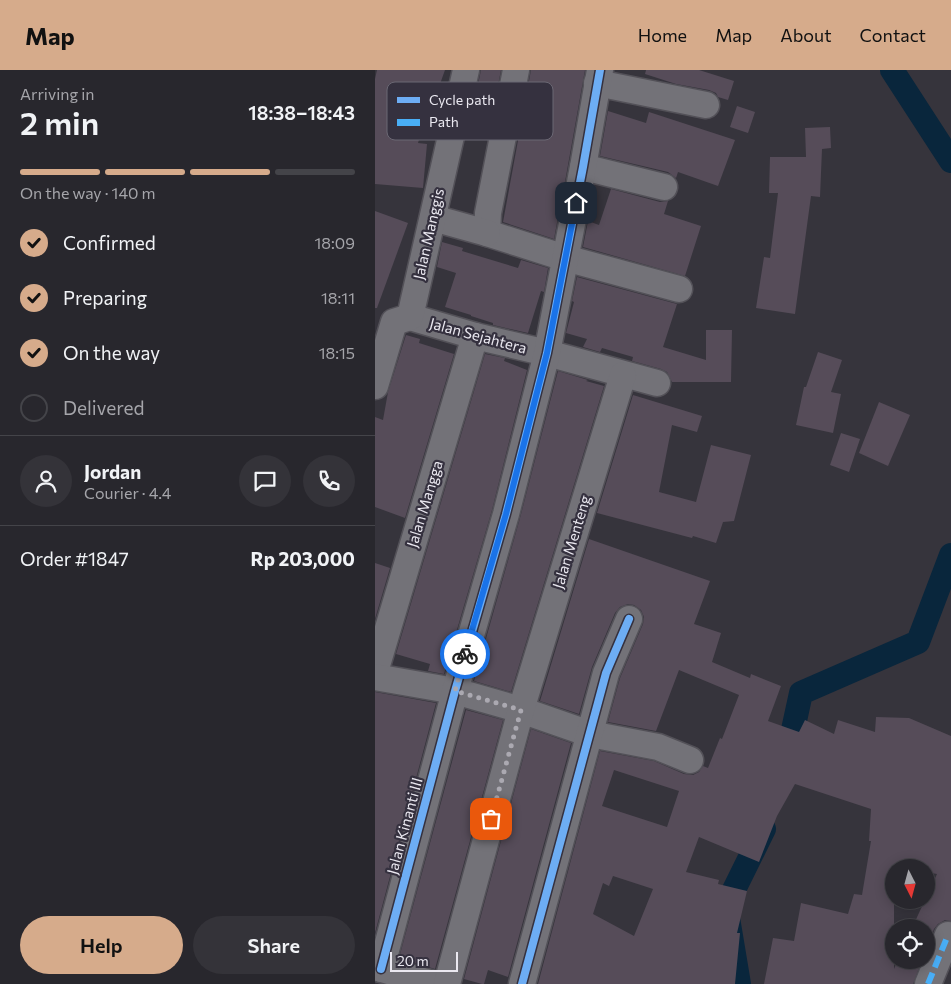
<!DOCTYPE html>
<meta charset="utf-8">
<style>
body{margin:0;font-family:Commissioner,sans-serif;background:#343339;color:#f1f3f6;height:100vh;display:flex;flex-direction:column;font-size:19px;white-space:nowrap}
*{box-sizing:border-box;margin:0}
p{font-size:16px;color:#a5a5aa}
.icon{flex:none;width:28px;height:28px;fill:none;stroke:currentColor;stroke-width:2;stroke-linecap:round;stroke-linejoin:round}
.map{position:relative;flex:1;overflow:hidden}
.sheet{display:flex;flex-direction:column;background:#28272d;width:375px}
.sheet>*{flex:none}
.needle{width:32px;rotate:174deg}
.tools{position:absolute;left:510px;top:789px;display:grid;gap:10px}
.tools a{display:grid;place-items:center;width:50px;height:50px;border-radius:50%;background:#28272d;box-shadow:0 2px 12px #0003,0 0 0 1px #444449;font-size:25px}
.scale{position:absolute;left:15px;bottom:12px;width:68px;box-sizing:border-box;padding-left:5px;border:2px solid #eae8f0;border-top:0;font-size:14px;line-height:18px;white-space:nowrap;color:#eae8f0;-webkit-text-stroke:4px #35313f;paint-order:stroke}
.pin{position:absolute;display:grid;place-items:center;width:42px;height:42px;color:#fff;margin:-21px;border-radius:10px;box-shadow:0 2px 8px #0006}
.courier{position:absolute;display:grid;place-items:center;width:50px;height:50px;margin:-25px;border:4px solid #1a73e8;border-radius:50%;background:#fff;color:#222;box-shadow:0 1px 6px #0007}
.head em{font-style:normal;font-weight:600}
.head div{display:flex;flex-direction:column-reverse}
.head{display:flex;align-items:center;justify-content:space-between;height:85px;padding:0 20px}
h1{font-size:32px;font-weight:600;line-height:38px}
.bar{display:grid;grid-template-columns:repeat(4,1fr);gap:8px 5px;align-content:center;height:60px;padding:0 20px}
.bar i{height:6px;border-radius:4px;background:#444449}
.bar .on{background:#d6ab8b}
.bar p{grid-column:span 4}
.line{display:flex;align-items:center;gap:12px;padding:0 20px;border-top:1px solid #444449}
.line div{flex:1}
.round{display:grid;place-items:center;flex:none;width:52px;height:52px;border-radius:26px;background:#343339}
ol{padding:0 20px;list-style:none}
li{display:flex;align-items:center;gap:15px;height:55px}
li p{margin-inline-start:auto}
li .icon{padding:5px;border-radius:50%;background:#d6ab8b;color:#111;stroke-width:4}
li:last-child{color:#a5a5aa}
li i{width:28px;height:28px;border:2px solid #444449;border-radius:50%}
.action{display:flex;gap:10px;margin-top:auto;padding:10px 20px}
.action a{flex:1;height:58px;border-radius:30px;background:#d6ab8b;color:#111;font-size:20px;font-weight:600;line-height:58px;text-align:center}
.action a+a{background:#343339;color:#f1f3f6}
header{display:flex;align-items:center;gap:30px;box-sizing:border-box;height:70px;padding:0 25px;background:#d6ab8b;color:#111}
header strong{font-size:24px}
nav{display:flex;gap:28px;margin-inline-start:auto;font-size:18px}
main{display:flex;flex:1;min-height:0}
.map>svg:first-child{display:block}
.lines{fill:none;stroke-linecap:round;stroke-linejoin:round}
.canal{stroke:#09263c;stroke-width:24}
.building{fill:#564c59;fill-rule:evenodd}
.minor-casing{stroke:#535158;stroke-width:29}
.minor{stroke:#737278;stroke-width:26}
.quiet{stroke:#49aef6;stroke-width:6;stroke-dasharray:12 6;stroke-linecap:butt}
.cycleway-casing{stroke:#35313f;stroke-width:11}
.cycleway{stroke:#6dadf4;stroke-width:8}
.done{stroke:#aba9b1;stroke-width:5;stroke-dasharray:0 9}
.route{stroke:#1a73e8;stroke-width:6}
.labels{text-anchor:middle;stroke-width:4.5;stroke-linejoin:round;paint-order:stroke}
.street-label{font-size:15px;fill:#eae8f0;stroke:#35313f}
.key{fill:#35313f;stroke:#6b6874;stroke-width:1}
.key-label{font-size:14px;fill:#eae8f0}
</style>
<header>
<strong>Map</strong>
<nav><a>Home</a><a>Map</a><a>About</a><a>Contact</a></nav>
</header>
<main>
<section class="sheet">
<div class="head"><div><h1>2 min</h1><p>Arriving in</p></div><em>18:38–18:43</em></div>
<div class="bar"><i class="on"></i><i class="on"></i><i class="on"></i><i></i><p>On the way · 140 m</p></div>
<ol>
<li><svg class="icon" aria-label="check" viewBox="0 0 24 24"><path d="M5 12l5 5 9-10"/></svg>Confirmed<p>18:09</p></li>
<li><svg class="icon" aria-label="check" viewBox="0 0 24 24"><path d="M5 12l5 5 9-10"/></svg>Preparing<p>18:11</p></li>
<li><svg class="icon" aria-label="check" viewBox="0 0 24 24"><path d="M5 12l5 5 9-10"/></svg>On the way<p>18:15</p></li>
<li><i></i>Delivered</li>
</ol>
<div class="line" style="height:90px"><a class="round"><svg class="icon" aria-label="person" viewBox="0 0 24 24"><circle cx="12" cy="8" r="4"/><path d="M4 21q1-7 8-7t8 7"/></svg></a><div><b>Jordan</b><p>Courier · 4.4</p></div><a class="round"><svg class="icon" aria-label="chat" viewBox="0 0 24 24"><path d="M4 5h16v11H9l-5 4z"/></svg></a><a class="round"><svg class="icon" aria-label="phone" viewBox="0 0 24 24"><path d="M5 4h4l2 5-3 2q2 4 5 5l2-3 5 2v4C11 20 4 13 5 4z"/></svg></a></div>
<div class="line" style="height:65px"><div>Order #1847</div><b>Rp 203,000</b></div>
<div class="action"><a>Help</a><a>Share</a></div>
</section>
<div class="map">
<svg width="576" height="914" viewBox="0 0 576 914">
<rect width="100%" height="100%" fill="#36343c"/>
<g class="lines">
<g class="canal">
<path d="M517,0L576,91"/>
<path d="M411,692L426,623L543,572L576,485"/>
<path d="M364,914L351,836L389,759"/>
</g>
</g>
<g class="building">
<path d="M2,0H70L60,28L57,27L43,73L52,74L48,118L0,114V9Z"/>
<path d="M106,0H126L118,41L99,34Z"/>
<path d="M156,0H210L188,123L182,142H184L179,169L128,152Z"/>
<path d="M271,0H324L359,11L353,30L343,27L341,23L334,20L301,14L270,4Z"/>
<path d="M362,36L380,42L373,63L355,57Z"/>
<path d="M233,41L271,53L274,42L360,70L343,116L303,102L301,108L293,102L225,86Z"/>
<path d="M455,57L456,78L447,79L445,127L436,126L420,244L381,238L389,187L395,188L403,123H394L395,87H431L430,58Z"/>
<path d="M236,119L285,132L293,131L289,144L326,156L310,206L208,177L213,151L224,155Z"/>
<path d="M0,141L33,153L2,238H0Z"/>
<path d="M67,172L88,178L87,181L143,198L146,190L173,198L169,222L166,221L153,263L118,255V253L96,246V245L70,237L81,203L62,197Z"/>
<path d="M202,207L302,234L288,277L331,290V260H357L356,312H297L292,302L286,299L257,291L258,287L227,278L225,282L208,277L212,269L191,263L199,232L197,231Z"/>
<path d="M31,265L45,269L44,273L79,284L30,448L0,437V347L8,350L13,322Z"/>
<path d="M443,282L467,290L456,322L466,324L458,363L421,355L429,317H431Z"/>
<path d="M110,284L130,288L129,291L152,300L117,440L69,604L53,601L55,594L21,584Z"/>
<path d="M183,301L213,310L211,311L229,316L136,622L99,611L145,448Z"/>
<path d="M258,325L327,346L322,362L297,355L284,422L321,432L336,375L376,385L359,451L348,452L341,473L318,466L317,468L222,443Z"/>
<path d="M504,332L535,345L513,396L484,383Z"/>
<path d="M466,363L485,369L474,402L455,395Z"/>
<path d="M214,469L335,511L319,554L346,563L337,592L375,608L376,604L406,616L393,651L424,662L430,650L459,664L463,650L500,662L501,647L534,648L576,666V851L570,850L563,854L559,859L551,879V858H537L562,804L551,802V798H534L519,794V899L523,890H547L538,914H389L398,868L419,871L426,833L473,844L479,824L487,825L496,771H494L496,739L420,714L402,746L384,792L324,767L311,802L344,810L343,814L372,821L362,863H365L360,914H163L225,681L279,691L309,704L318,705L324,702L328,696L333,698L345,668L347,669L364,625L304,600L281,661L233,652L245,608L268,554L269,547L266,540L259,535L253,534L245,537L240,543L217,597L204,644L165,631ZM239,700L304,721L292,757L227,736ZM238,806L278,819L259,866L218,844L228,813L234,816Z"/>
<path d="M0,493L15,498L0,549Z"/>
<path d="M0,622L61,633L0,863Z"/>
<path d="M91,640L128,650L60,899L24,888Z"/>
<path d="M156,659L196,673L133,907L113,900L109,914H107L89,909Z"/>
</g>
<g class="lines">
<defs>
<g id="minor">
<path d="M141,0L113,143L112,163L190,188L304,219"/>
<path d="M222,13L331,35"/>
<path d="M208,97L289,117"/>
<path d="M58,148L112,163"/>
<path d="M35,247L100,266L172,283L282,313"/>
<path d="M0,316L19,252L35,247L91,0"/>
<path d="M0,602L100,266"/>
<path d="M0,607L80,621L146,640L215,664L283,677L315,690"/>
<path d="M0,897L58,914"/>
<path d="M6,899L80,621L131,444L172,283L208,97L225,0"/>
<path d="M72,914L146,640L248,305"/>
<path d="M147,914L231,603L254,549"/>
<path d="M553,914L573,865"/>
</g>
</defs>
<use href="#minor" class="minor-casing"/>
<use href="#minor" class="minor"/>
<path class="quiet" d="M553,914L573,865"/>
<defs>
<g id="cycleway">
<path d="M6,899L80,621L131,444L172,283L208,97L225,0"/>
<path d="M147,914L231,603L254,549"/>
</g>
</defs>
<use href="#cycleway" class="cycleway-casing"/>
<use href="#cycleway" class="cycleway"/>
</g>
<g class="lines">
<path class="done" d="M90,584L80,621L146,640L116,749"/>
<path class="route" d="M90,584L131,444L172,283L201,133"/>
</g>
<g class="labels">
<g class="street-label">
<text transform="translate(54 164) rotate(-77)" y="5">Jalan Manggis</text>
<text transform="translate(103 266) rotate(15)" y="5">Jalan Sejahtera</text>
<text transform="translate(50 434) rotate(-73)" y="5">Jalan Mangga</text>
<text transform="translate(197 472) rotate(-73)" y="5">Jalan Menteng</text>
<text transform="translate(30 756) rotate(-75)" y="5">Jalan Kinanti III</text>
</g>
</g>
<rect x="12" y="12" width="166" height="58" rx="8" class="key"/>
<rect x="22" y="27" width="23" height="6" fill="#6dadf4"/>
<rect x="22" y="49" width="23" height="7" fill="#49aef6"/>
<g class="key-label">
<text x="54" y="35">Cycle path</text>
<text x="54" y="57">Path</text>
</g>
</svg>
<div class="tools">
<a><svg class="needle" viewBox="-14 -14 28 28"><path d="M0-13l5 13h-10z" fill="#e53935"/><path d="M0 13l5-13h-10z" fill="#a5a5aa"/></svg></a>
<a><svg class="icon" aria-label="locate" viewBox="0 0 24 24"><circle cx="12" cy="12" r="6"/><path d="M12 2v4M12 18v4M2 12h4M18 12h4"/></svg></a>
</div>
<div class="scale">20 m</div>
<div class="pin" style="left:116px;top:749px;background:#ea580c"><svg class="icon" aria-label="bag" viewBox="0 0 24 24"><path d="M5 8h14l-1 12H6zM9 8a3 3 0 0 1 6 0"/></svg></div>
<div class="pin" style="left:201px;top:133px;background:#1f2937"><svg class="icon" aria-label="home" viewBox="0 0 24 24"><path d="M3 11l9-7 9 7M6 9v11h12V9"/></svg></div>
<div class="courier" style="left:90px;top:584px"><svg class="icon" aria-label="bike" viewBox="0 0 24 24"><circle cx="6" cy="16" r="4"/><circle cx="18" cy="16" r="4"/><path d="M6 16l4-8h5l3 8M10 8l3 8H6M13 5h3"/></svg></div>
</div>
</main>
